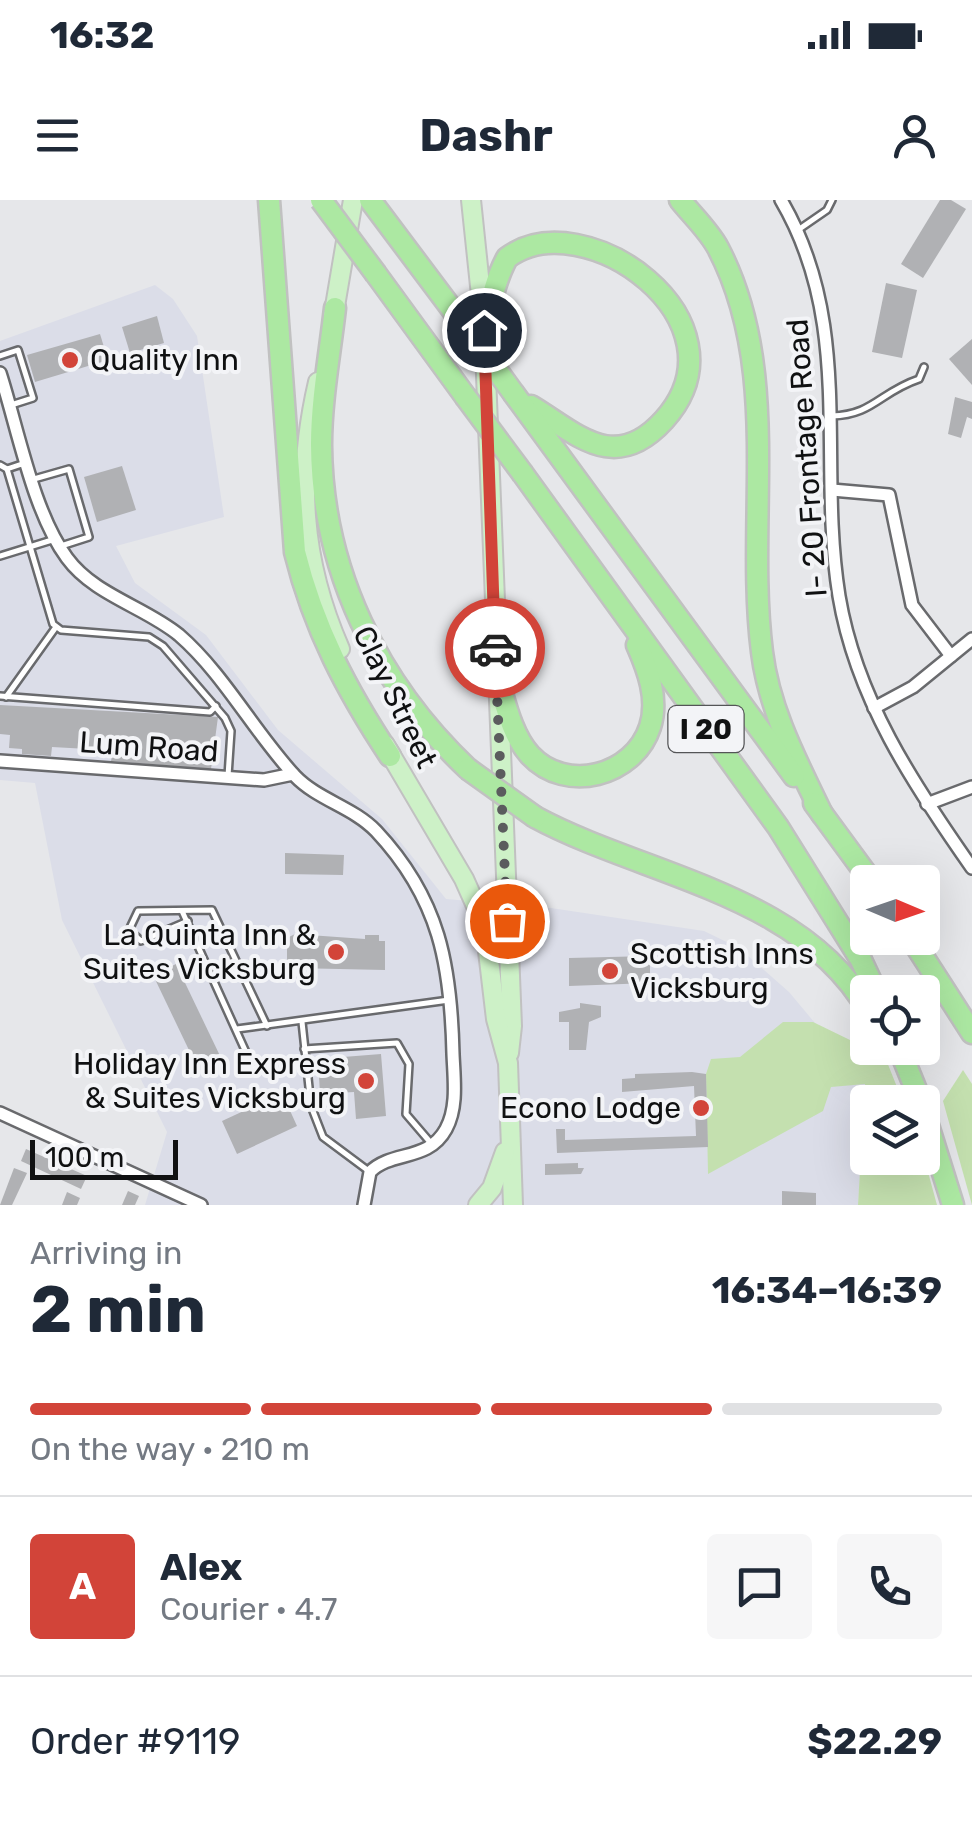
<!DOCTYPE html>
<meta charset="utf-8">
<style>
body{margin:0;font-family:Rubik,sans-serif;background:#f6f6f7;color:#1f2937;height:100vh;display:flex;flex-direction:column;font-size:38px;white-space:nowrap}
*{box-sizing:border-box;margin:0}
p{font-size:32px;color:#747a83}
.icon{flex:none;width:55px;height:55px;fill:none;stroke:currentColor;stroke-width:2;stroke-linecap:round;stroke-linejoin:round}
.map{position:relative;height:1005px;overflow:hidden}
.drawer{display:flex;flex-direction:column;background:#fff;flex:1}
.drawer>*{flex:none}
.needle{width:65px;rotate:92deg}
.controls{position:absolute;left:850px;top:665px;display:grid;gap:20px}
.controls a{display:grid;place-items:center;width:90px;height:90px;border-radius:10px;background:#fff;box-shadow:0 10px 40px #0002;font-size:50px}
.scale{position:absolute;left:30px;bottom:25px;width:148px;box-sizing:border-box;padding-left:10px;border:5px solid #101112;border-top:0;font-size:28px;line-height:35px;white-space:nowrap;color:#101112;-webkit-text-stroke:8px #f3f4f7;paint-order:stroke}
.pin{position:absolute;display:grid;place-items:center;width:85px;height:85px;color:#fff;margin:-42px;border:5px solid #fff;border-radius:50%;box-shadow:0 2px 10px #0007}
.courier{position:absolute;display:grid;place-items:center;width:100px;height:100px;margin:-50px;border:8px solid #d24439;border-radius:50%;background:#fff;color:#222;box-shadow:0 2px 12px #0007}
.headline em{font-style:normal;font-weight:700}
.headline div{display:flex;flex-direction:column-reverse}
.headline{display:flex;align-items:center;justify-content:space-between;height:170px;padding:0 30px}
h1{font-size:65px;font-weight:700;line-height:75px}
.bar{display:grid;grid-template-columns:repeat(4,1fr);gap:15px 10px;align-content:center;height:120px;padding:0 30px}
.bar i{height:12px;border-radius:8px;background:#e0e1e3}
.bar .selected{background:#d24439}
.bar p{grid-column:span 4}
.line{display:flex;align-items:center;gap:25px;padding:0 30px;border-top:2px solid #e0e1e3}
.line div{flex:1}
.round{display:grid;place-items:center;flex:none;width:105px;height:105px;border-radius:10px;background:#f6f6f7}
.status{display:flex;justify-content:space-between;align-items:center;height:70px;padding:0 50px;background:#fff;direction:ltr}
.status svg{height:28px;fill:currentColor}
header{display:flex;justify-content:space-between;align-items:center;height:130px;padding:0 30px;background:#fff;font-size:45px;font-weight:700}
.map>svg:first-child{display:block}
.built{fill:#dbdde8}
.green{fill:#c4e0af}
.building{fill:#b0b1b4}
.lines{fill:none;stroke-linecap:round;stroke-linejoin:round}
.lane-casing{stroke:#696a6d;stroke-width:10}
.street-casing{stroke:#696a6d;stroke-width:16}
.primary-casing{stroke:#c1c1c1;stroke-width:22}
.highway-casing{stroke:#c1c1c1;stroke-width:25}
.lane{stroke:#fff;stroke-width:5}
.street{stroke:#fff;stroke-width:11}
.primary{stroke:#cdf1c7;stroke-width:18}
.highway{stroke:#ace8a2;stroke-width:20}
.highway-bridge-casing{stroke:#c1c1c1;stroke-width:25;stroke-linecap:butt}
.highway-bridge{stroke:#ace8a2;stroke-width:20}
.done{stroke:#5b5c5e;stroke-width:10;stroke-dasharray:0 18}
.route{stroke:#d24439;stroke-width:12}
.poi-dot{fill:#d24439;stroke:#f3f4f7;stroke-width:4}
.labels{text-anchor:middle;stroke-width:8;stroke-linejoin:round;paint-order:stroke}
.shield{fill:#f3f4f7;stroke:#545557;stroke-width:2.5}
.shield-label{font-size:28px;font-weight:bold;fill:#101112}
.poi-label{font-size:30px;fill:#101112;stroke:#f3f4f7;text-anchor:end}
.street-label{font-size:30px;fill:#101112;stroke:#f3f4f7}
</style>
<div class="status"><b>16:32</b><svg viewBox="0 0 49 12"><path d="M0 12V9h3v3zM5 12V6h3v6zM10 12V3h3v9zM15 12V0h3v12zM26 1h20v11H26zM47 4h2v5h-2z"/></svg></div>
<header><svg class="icon" aria-label="menu" viewBox="0 0 24 24"><path d="M4 6h16M4 12h16M4 18h16"/></svg>Dashr<svg class="icon" aria-label="person" viewBox="0 0 24 24"><circle cx="12" cy="8" r="4"/><path d="M4 21q1-7 8-7t8 7"/></svg></header>
<div class="map">
<svg width="972" height="1005" viewBox="0 0 972 1005">
<rect width="100%" height="100%" fill="#e6e7ea"/>
<path class="built" d="M155,85L173,99L197,136L224,317L116,346L135,383L206,435L278,530L382,619L446,699L551,708L704,731L739,748L789,792L866,884L858,1005H145L167,932L62,720L35,583L0,580V141Z"/>
<g class="green">
<path d="M783,822H813L885,857L903,902H868V958H922L923,954L937,1005H858L865,884L831,887L823,911L708,974L706,874L711,859L740,857Z"/>
<path d="M963,870L972,884V1005L943,901Z"/>
</g>
<g class="building">
<path d="M940,0H951L966,9L923,78L901,64Z"/>
<path d="M886,83L917,90L902,158L872,152Z"/>
<path d="M157,116L164,143L130,153L122,127Z"/>
<path d="M100,134L108,160L35,182L27,155Z"/>
<path d="M972,139V185L949,159Z"/>
<path d="M955,197L972,202V219L967,217L961,238L948,234Z"/>
<path d="M122,266L136,310L97,322L84,277Z"/>
<path d="M0,505L218,517L211,569L111,561L112,556L88,555V549L52,547L51,556L22,554V549L9,548L10,535L0,534Z"/>
<path d="M285,653L344,655L343,675L285,674Z"/>
<path d="M295,734L365,739V735H379V741H385V770L293,768L287,764V738Z"/>
<path d="M650,756V783L569,786V758Z"/>
<path d="M176,764L222,860L199,871L153,775Z"/>
<path d="M580,803L601,806V817L589,822L586,850H569V822H559V812L580,808Z"/>
<path d="M381,854L386,916L356,919L354,892L320,894L318,859Z"/>
<path d="M692,872L706,874L708,947L557,953L556,929H565V940L696,936L694,886L622,892V879L635,878V874Z"/>
<path d="M282,893L297,926L237,954L222,921Z"/>
<path d="M26,949L87,976L81,989L21,961Z"/>
<path d="M578,963V968H584L581,974L545,975V964Z"/>
<path d="M14,968L27,973L12,1005H0Z"/>
<path d="M128,991L139,996L135,1005H122Z"/>
<path d="M782,991L816,993V1005H782Z"/>
<path d="M67,992L80,998L77,1005H62Z"/>
</g>
<g class="lines">
<defs>
<g id="lane">
<path d="M798,30L827,10L832,0"/>
<path d="M0,156L18,150L33,198L11,205"/>
<path d="M832,216C873,215 880,192 919,179L924,167"/>
<path d="M0,265L7,269L25,263"/>
<path d="M7,269L53,424L61,430L149,437L163,446L225,518L231,531L228,576"/>
<path d="M34,279L69,269L89,337L61,346"/>
<path d="M0,356L52,340"/>
<path d="M0,496L210,512L216,506"/>
<path d="M6,497L56,427"/>
<path d="M182,711L254,870"/>
<path d="M188,721L141,741L129,730L138,711L212,710L267,826"/>
<path d="M302,822L311,906L323,937L370,972"/>
<path d="M237,829L449,800"/>
<path d="M304,849L397,843L409,864L406,914L430,942"/>
</g>
<g id="street">
<path d="M781,0C855,126 817,259 839,396C856,498 913,584 972,668"/>
<path d="M0,173C18,229 33,312 67,358C94,395 145,407 179,435C224,474 254,532 295,576C318,600 353,607 376,631C440,699 451,766 453,854C454,879 458,907 446,929C428,962 392,950 370,972L364,1005"/>
<path d="M832,290L889,295L912,405L951,456"/>
<path d="M874,508L913,487L972,439"/>
<path d="M0,561L264,580L293,574"/>
<path d="M927,604L972,587"/>
<path d="M0,913L201,1005"/>
</g>
<g id="primary">
<path d="M471,0L484,124"/>
<path d="M333,118L353,0"/>
<path d="M485,150L512,826L509,853"/>
<path d="M318,182C296,277 301,360 340,449"/>
<path d="M385,545L464,679L485,726L496,819L508,863L513,1005"/>
<path d="M478,1005L492,988L505,952"/>
</g>
<g id="highway">
<path d="M269,0L295,352C314,429 347,491 390,556"/>
<path d="M370,0L463,124"/>
<path d="M680,0C692,15 709,31 718,48C783,172 745,318 762,452C769,510 797,562 822,614"/>
<path d="M376,74L465,196"/>
<path d="M335,108C330,153 321,200 321,245C322,370 378,484 468,569"/>
<path d="M484,131C490,106 495,80 507,58C583,0 753,121 664,220C614,275 576,233 531,206"/>
<path d="M514,194L794,576"/>
<path d="M523,274L778,627L861,760L876,792"/>
<path d="M495,470C504,497 510,533 530,555C566,594 634,576 650,527C659,499 648,470 637,445"/>
<path d="M814,603L872,682"/>
<path d="M535,617C642,675 802,694 868,810"/>
<path d="M911,738L972,833"/>
<path d="M899,848L921,902"/>
<path d="M922,906L953,1005"/>
</g>
</defs>
<use href="#lane" class="lane-casing"/>
<use href="#street" class="street-casing"/>
<use href="#primary" class="primary-casing"/>
<use href="#highway" class="highway-casing"/>
<use href="#lane" class="lane"/>
<use href="#street" class="street"/>
<use href="#primary" class="primary"/>
<use href="#highway" class="highway"/>
<defs>
<g id="highway-bridge">
<path d="M321,0L376,74"/>
<path d="M463,124L514,194"/>
<path d="M465,196L523,274"/>
<path d="M468,569L535,617"/>
</g>
</defs>
<use href="#highway-bridge" class="highway-bridge-casing"/>
<use href="#highway-bridge" class="highway-bridge"/>
</g>
<g class="lines">
<path class="done" d="M495,448L507,721"/>
<path class="route" d="M484,130L495,448"/>
</g>
<g class="poi-dot">
<circle cx="70" cy="160" r="10"/>
<circle cx="336" cy="752" r="10"/>
<circle cx="610" cy="771" r="10"/>
<circle cx="366" cy="881" r="10"/>
<circle cx="701" cy="908" r="10"/>
</g>
<g class="labels">
<rect class="shield" x="668.5" y="506" width="75" height="46" rx="8"/>
<g class="shield-label">
<text x="706" y="539">I 20</text>
</g>
<g class="poi-label">
<text x="90" y="170" text-anchor="start">Quality Inn</text>
<text x="316" y="745">La Quinta Inn &amp;<tspan x="316" dy="34">Suites Vicksburg</tspan></text>
<text x="630" y="764" text-anchor="start">Scottish Inns<tspan x="630" dy="34">Vicksburg</tspan></text>
<text x="346" y="874">Holiday Inn Express<tspan x="346" dy="34">&amp; Suites Vicksburg</tspan></text>
<text x="681" y="918">Econo Lodge</text>
</g>
<g class="street-label">
<text transform="translate(807 258) rotate(-94)" y="10">I- 20 Frontage Road</text>
<text transform="translate(395 497) rotate(64)" y="10">Clay Street</text>
<text transform="translate(149 547) rotate(4)" y="10">Lum Road</text>
</g>
</g>
</svg>
<div class="controls">
<a><svg class="needle" viewBox="-14 -14 28 28"><path d="M0-13l5 13h-10z" fill="#e53935"/><path d="M0 13l5-13h-10z" fill="#747a83"/></svg></a>
<a><svg class="icon" aria-label="locate" viewBox="0 0 24 24"><circle cx="12" cy="12" r="6"/><path d="M12 2v4M12 18v4M2 12h4M18 12h4"/></svg></a>
<a><svg class="icon" aria-label="layers" viewBox="0 0 24 24"><path d="M12 4l9 5-9 5-9-5zM3 14l9 5 9-5"/></svg></a>
</div>
<div class="scale">100 m</div>
<div class="pin" style="left:507px;top:721px;background:#ea580c"><svg class="icon" aria-label="bag" viewBox="0 0 24 24"><path d="M5 8h14l-1 12H6zM9 8a3 3 0 0 1 6 0"/></svg></div>
<div class="pin" style="left:484px;top:130px;background:#1f2937"><svg class="icon" aria-label="home" viewBox="0 0 24 24"><path d="M3 11l9-7 9 7M6 9v11h12V9"/></svg></div>
<div class="courier" style="left:495px;top:448px"><svg class="icon" aria-label="car" viewBox="0 0 24 24"><path d="M5 17H2v-5l4-1 3-4h7l3 4 3 1v5h-3M9 17h6M6 11h13"/><circle cx="7" cy="17" r="2"/><circle cx="17" cy="17" r="2"/></svg></div>
</div>
<section class="drawer">
<div class="headline"><div><h1>2 min</h1><p>Arriving in</p></div><em>16:34–16:39</em></div>
<div class="bar"><i class="selected"></i><i class="selected"></i><i class="selected"></i><i></i><p>On the way · 210 m</p></div>
<div class="line" style="height:180px"><b class="round" style="background:#d24439;color:#fff">A</b><div><b>Alex</b><p>Courier · 4.7</p></div><a class="round"><svg class="icon" aria-label="chat" viewBox="0 0 24 24"><path d="M4 5h16v11H9l-5 4z"/></svg></a><a class="round"><svg class="icon" aria-label="phone" viewBox="0 0 24 24"><path d="M5 4h4l2 5-3 2q2 4 5 5l2-3 5 2v4C11 20 4 13 5 4z"/></svg></a></div>
<div class="line" style="height:130px"><div>Order #9119</div><b>$22.29</b></div>
</section>
